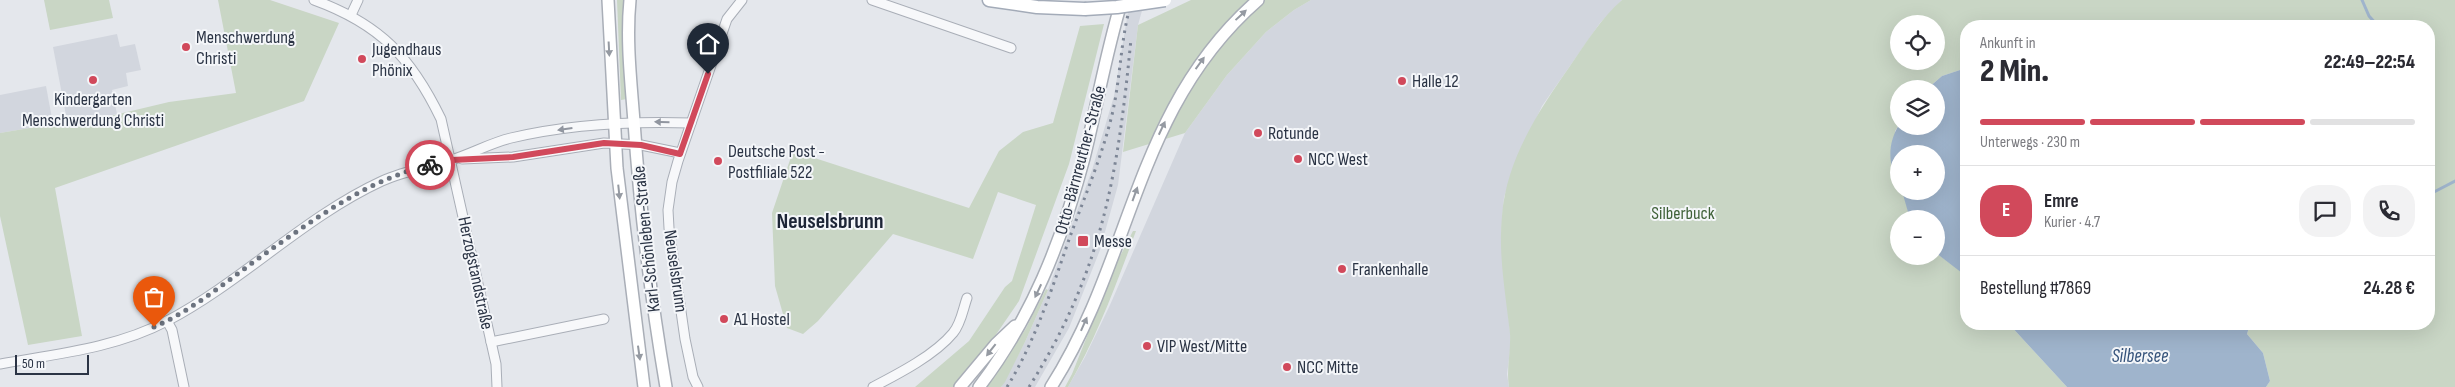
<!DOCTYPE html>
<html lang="de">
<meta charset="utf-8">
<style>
body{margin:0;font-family:"Sofia Sans Condensed",sans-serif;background:#f2f2f3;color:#2b2b33;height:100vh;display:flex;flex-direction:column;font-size:19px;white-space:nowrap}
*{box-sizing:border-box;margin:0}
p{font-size:16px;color:#7c7c81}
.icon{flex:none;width:28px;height:28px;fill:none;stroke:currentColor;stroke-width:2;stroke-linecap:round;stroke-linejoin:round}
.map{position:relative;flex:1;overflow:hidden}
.details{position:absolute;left:1960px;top:20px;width:475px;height:310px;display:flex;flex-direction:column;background:#fff;border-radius:20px;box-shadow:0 5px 20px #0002}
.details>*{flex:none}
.fabs{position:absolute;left:1890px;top:15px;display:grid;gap:10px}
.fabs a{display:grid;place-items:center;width:55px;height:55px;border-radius:50%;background:#fff;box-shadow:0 5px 20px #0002;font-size:25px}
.scale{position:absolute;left:15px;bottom:12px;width:74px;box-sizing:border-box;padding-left:5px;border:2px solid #2b3445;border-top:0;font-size:14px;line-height:18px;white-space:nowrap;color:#2b3445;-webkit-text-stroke:4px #f4f6f9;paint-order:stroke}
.pin{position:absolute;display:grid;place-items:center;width:42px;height:42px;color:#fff;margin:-51px -21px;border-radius:50% 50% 50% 0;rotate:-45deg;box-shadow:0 0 5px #0007}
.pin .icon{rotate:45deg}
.courier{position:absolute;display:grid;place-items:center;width:50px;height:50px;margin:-25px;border:4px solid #d1495b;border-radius:50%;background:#fff;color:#222;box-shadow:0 1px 6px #0007}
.headline em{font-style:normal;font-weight:800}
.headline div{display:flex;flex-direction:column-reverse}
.headline{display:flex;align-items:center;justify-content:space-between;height:85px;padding:0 20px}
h1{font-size:32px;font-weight:800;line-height:38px}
.bar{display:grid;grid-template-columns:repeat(4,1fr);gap:8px 5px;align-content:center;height:60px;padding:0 20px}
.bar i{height:6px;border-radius:4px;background:#e1e1e2}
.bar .active{background:#d1495b}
.bar p{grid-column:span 4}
.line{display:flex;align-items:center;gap:12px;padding:0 20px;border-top:1px solid #e1e1e2}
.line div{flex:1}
.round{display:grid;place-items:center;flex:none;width:52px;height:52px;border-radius:20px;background:#f2f2f3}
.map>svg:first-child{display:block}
.built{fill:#d2d6de}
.green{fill:#c9d6c5;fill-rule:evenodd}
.water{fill:#9fb4cc}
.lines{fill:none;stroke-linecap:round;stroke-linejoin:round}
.stream{stroke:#9fb4cc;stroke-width:3}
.street-casing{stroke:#a9aeb7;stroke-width:11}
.secondary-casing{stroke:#a9aeb7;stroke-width:14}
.primary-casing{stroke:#a3abb8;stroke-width:15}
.street{stroke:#f7f8fa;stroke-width:9}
.secondary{stroke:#fff;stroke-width:11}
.primary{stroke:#fff;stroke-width:12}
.rail{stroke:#7d8696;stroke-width:3;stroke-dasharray:2.5 5;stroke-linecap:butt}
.primary-bridge-casing{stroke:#a3abb8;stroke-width:15;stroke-linecap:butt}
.primary-bridge{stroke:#fff;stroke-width:12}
.oneway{fill:#959aa2}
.oneway2{fill:#9196a0}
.done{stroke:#6c737f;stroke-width:5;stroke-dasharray:0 9}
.route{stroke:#d1495b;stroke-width:6}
.poi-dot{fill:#d1495b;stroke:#f4f6f9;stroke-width:2}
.labels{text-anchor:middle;stroke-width:4;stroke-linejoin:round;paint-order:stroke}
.poi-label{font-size:18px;fill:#2b3445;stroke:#f4f6f9;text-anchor:start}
.street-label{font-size:18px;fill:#2b3445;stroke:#f4f6f9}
.park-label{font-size:18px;fill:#3f6138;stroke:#f4f6f9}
.water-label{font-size:19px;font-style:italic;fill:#34527a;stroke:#f4f6f9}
.district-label{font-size:22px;font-weight:bold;fill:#1d2536;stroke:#f4f6f9}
</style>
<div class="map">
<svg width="2455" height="387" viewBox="0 0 2455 387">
<rect width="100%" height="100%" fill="#e4e7ec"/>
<g class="built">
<path d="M1130,0H1145L1138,25L1118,185L1100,250L1069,328L1035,387H1001L1025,342L1048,290L1092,170L1114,96Z"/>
<path d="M1311,0H1622L1600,23L1542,106L1516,162L1504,197L1501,235L1511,343L1507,374L1509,387H1068L1085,357L1110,305L1185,133L1227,75L1266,32L1294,10Z"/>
<path d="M117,34L120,47L135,44L141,70L126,73L128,86L112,90L117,114L68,126L53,47Z"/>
<path d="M46,86L53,124L0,133V95Z"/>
</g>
<g class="green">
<path d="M44,0H109L113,18L50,30Z"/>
<path d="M218,0H270L339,23L304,101L55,188L82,336L28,345L0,216V133L53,124L68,126L169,102L236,93Z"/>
<path d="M617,0H625L627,99L621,100Z"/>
<path d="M1191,0H1311L1294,10L1266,32L1227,75L1185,133L1123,152L1138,25Z"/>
<path d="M1622,0H2455V387H2266L2270,381L2263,353L2247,334L2250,324H2429V26H1966V68L1942,76L1927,89H1899V125L1895,131L1894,177L1899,185V191L1904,194L1910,219H1899V256H1936V253L1965,274L1966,324H2009L2067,387H1509C1506,369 1511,352 1510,334C1506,296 1498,255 1502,216C1506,160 1539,110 1570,66C1586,43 1601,18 1622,0ZM1899,24H1936V61H1899Z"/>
<path d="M1104,24L1069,164L1019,301L984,352L954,387H915L969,341L1005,287L1012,281L1036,205L998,192L973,259L893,234L818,321L803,334L787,328L775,286L772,213L793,151L969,208L999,151L1023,132L1053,123L1080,26Z"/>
<path d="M1133,231H1136C1116,285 1097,337 1068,387H1065L1072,374L1115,266Z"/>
<path d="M1046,289L1048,290L1025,342L1005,382L1001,387H987L1025,330Z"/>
</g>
<g class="water">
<path d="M1966,68V276L1936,253V219H1910L1902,191H1936V154H1899V185C1888,166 1887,144 1899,125L1936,126V89H1927L1942,76Z"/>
<path d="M2009,324H2250L2247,334L2263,353L2270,381L2266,387H2067Z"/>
</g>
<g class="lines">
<g class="stream">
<path d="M2362,0L2369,16L2378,26"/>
<path d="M2429,192H2434L2455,181"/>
</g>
<defs>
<g id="street">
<path d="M314,0C380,24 411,57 441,119L496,364L497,387"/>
<path d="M872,0L1011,48"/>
<path d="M351,15L358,0"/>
<path d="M462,159L513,157L604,143L641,145L680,153"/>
<path d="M167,321L172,330L184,387"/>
<path d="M491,342L604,319"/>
<path d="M0,364C56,354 116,348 167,321C243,281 304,217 382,181C404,171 428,167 451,160C471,154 490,143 511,138C570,124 630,121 691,123"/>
<path d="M698,387L693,377L685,339L669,228L668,210L672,182L678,161L727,19L742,0"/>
<path d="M873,387C898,374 935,355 953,333C961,324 963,309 967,298"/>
</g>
<g id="secondary">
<path d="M608,0L617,168L644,387"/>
<path d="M630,0C626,40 631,82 634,122C640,211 651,299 666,387"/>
<path d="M960,387L996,344L1015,326"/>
<path d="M979,387C1031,319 1062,241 1084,158C1097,106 1106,52 1122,0"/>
<path d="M1051,387C1134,257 1134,108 1258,0"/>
</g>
<path id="primary" d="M989,0L1037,7L1085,9"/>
</defs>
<use href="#street" class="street-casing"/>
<use href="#secondary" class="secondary-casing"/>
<use href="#primary" class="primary-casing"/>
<use href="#street" class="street"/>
<use href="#secondary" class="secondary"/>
<use href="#primary" class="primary"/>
<g class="rail">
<path d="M1007,387C1036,340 1053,285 1071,234C1085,196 1101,158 1111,119C1121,80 1120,38 1132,0"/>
<path d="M1029,387C1103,270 1118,173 1131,39"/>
</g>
<defs>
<path id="primary-bridge" d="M1085,9L1117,7L1165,0"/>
</defs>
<use href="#primary-bridge" class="primary-bridge-casing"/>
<use href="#primary-bridge" class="primary-bridge"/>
</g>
<defs><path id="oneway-solid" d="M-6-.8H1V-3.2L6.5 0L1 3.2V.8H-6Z" transform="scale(1.25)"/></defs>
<g class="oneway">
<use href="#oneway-solid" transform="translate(1241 15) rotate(-43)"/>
<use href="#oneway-solid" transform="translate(609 49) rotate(87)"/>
<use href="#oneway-solid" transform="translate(1200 63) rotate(-54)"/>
<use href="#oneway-solid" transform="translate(1162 128) rotate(-65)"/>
<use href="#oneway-solid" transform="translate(619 192) rotate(84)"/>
<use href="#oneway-solid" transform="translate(1135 194) rotate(-70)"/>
<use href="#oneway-solid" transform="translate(1038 291) rotate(115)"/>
<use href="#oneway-solid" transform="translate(1084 324) rotate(-66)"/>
<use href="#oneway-solid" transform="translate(991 350) rotate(128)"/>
<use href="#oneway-solid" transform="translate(639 353) rotate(82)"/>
</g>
<g class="oneway2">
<use href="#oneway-solid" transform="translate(662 122) rotate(-179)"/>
<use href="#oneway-solid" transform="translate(565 129) rotate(172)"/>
</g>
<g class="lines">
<path class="done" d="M154,327C195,309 229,279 266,253C316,218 369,179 430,165"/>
<path class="route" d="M430,165L452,160L513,157L604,143L641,145L680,154L708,74"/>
</g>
<g class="poi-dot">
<circle cx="186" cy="47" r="5"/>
<circle cx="362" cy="59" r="5"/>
<circle cx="93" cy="80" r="5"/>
<circle cx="1402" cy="81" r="5"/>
<circle cx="1258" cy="133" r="5"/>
<circle cx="1298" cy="159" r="5"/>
<circle cx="718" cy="161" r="5"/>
<rect x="1077" y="235" width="12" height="12" rx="2.5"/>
<circle cx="1342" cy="269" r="5"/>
<circle cx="724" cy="319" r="5"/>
<circle cx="1147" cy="346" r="5"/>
<circle cx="1287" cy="367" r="5"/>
</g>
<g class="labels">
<g class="poi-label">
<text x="196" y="43">Menschwerdung<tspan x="196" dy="21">Christi</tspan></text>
<text x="372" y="55">Jugendhaus<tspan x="372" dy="21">Phönix</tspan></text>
<text x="1412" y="87">Halle 12</text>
<text x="93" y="105" text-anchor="middle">Kindergarten<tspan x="93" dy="21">Menschwerdung Christi</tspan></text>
<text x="1268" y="139">Rotunde</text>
<text x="728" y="157">Deutsche Post -<tspan x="728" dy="21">Postfiliale 522</tspan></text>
<text x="1308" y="165">NCC West</text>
<text x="1094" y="247">Messe</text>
<text x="1352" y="275">Frankenhalle</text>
<text x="734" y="325">A1 Hostel</text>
<text x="1157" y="352">VIP West/Mitte</text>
<text x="1297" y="373">NCC Mitte</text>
</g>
<g class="street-label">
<text transform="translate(1080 160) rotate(-75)" y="6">Otto-Bärnreuther-Straße</text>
<text transform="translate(646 239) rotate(-96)" y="6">Karl-Schönleben-Straße</text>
<text transform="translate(676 271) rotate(82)" y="6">Neuselsbrunn</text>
<text transform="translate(476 273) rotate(78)" y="6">Herzogstandstraße</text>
</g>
<g class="park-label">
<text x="1683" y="219">Silberbuck</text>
</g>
<g class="water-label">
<text x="2140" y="362">Silbersee</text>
</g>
<g class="district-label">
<text x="830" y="228">Neuselsbrunn</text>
</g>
</g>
</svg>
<div class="fabs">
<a><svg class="icon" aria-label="locate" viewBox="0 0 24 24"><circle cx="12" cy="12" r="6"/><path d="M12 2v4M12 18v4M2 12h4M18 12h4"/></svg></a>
<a><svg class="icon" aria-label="layers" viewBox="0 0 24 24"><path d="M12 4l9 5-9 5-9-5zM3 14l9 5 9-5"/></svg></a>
<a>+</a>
<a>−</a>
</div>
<div class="scale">50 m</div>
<div class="pin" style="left:154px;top:327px;background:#ea580c"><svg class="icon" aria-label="bag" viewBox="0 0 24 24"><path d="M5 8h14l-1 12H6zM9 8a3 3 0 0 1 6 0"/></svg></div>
<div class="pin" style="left:708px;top:74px;background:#1f2937"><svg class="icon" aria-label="home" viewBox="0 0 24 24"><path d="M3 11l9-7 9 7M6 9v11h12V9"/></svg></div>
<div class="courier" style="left:430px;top:165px"><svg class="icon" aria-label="bike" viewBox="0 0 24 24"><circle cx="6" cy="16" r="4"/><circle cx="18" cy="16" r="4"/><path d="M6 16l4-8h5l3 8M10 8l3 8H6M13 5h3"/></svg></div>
<section class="details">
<div class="headline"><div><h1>2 Min.</h1><p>Ankunft in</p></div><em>22:49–22:54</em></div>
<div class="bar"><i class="active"></i><i class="active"></i><i class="active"></i><i></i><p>Unterwegs · 230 m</p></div>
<div class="line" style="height:90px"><b class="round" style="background:#d1495b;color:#fff">E</b><div><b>Emre</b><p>Kurier · 4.7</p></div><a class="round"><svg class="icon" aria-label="chat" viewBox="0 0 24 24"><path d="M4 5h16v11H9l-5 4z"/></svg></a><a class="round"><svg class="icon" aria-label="phone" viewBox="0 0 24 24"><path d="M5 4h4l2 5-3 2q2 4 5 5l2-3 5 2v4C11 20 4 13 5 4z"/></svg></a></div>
<div class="line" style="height:65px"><div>Bestellung #7869</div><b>24.28 €</b></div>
</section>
</div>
